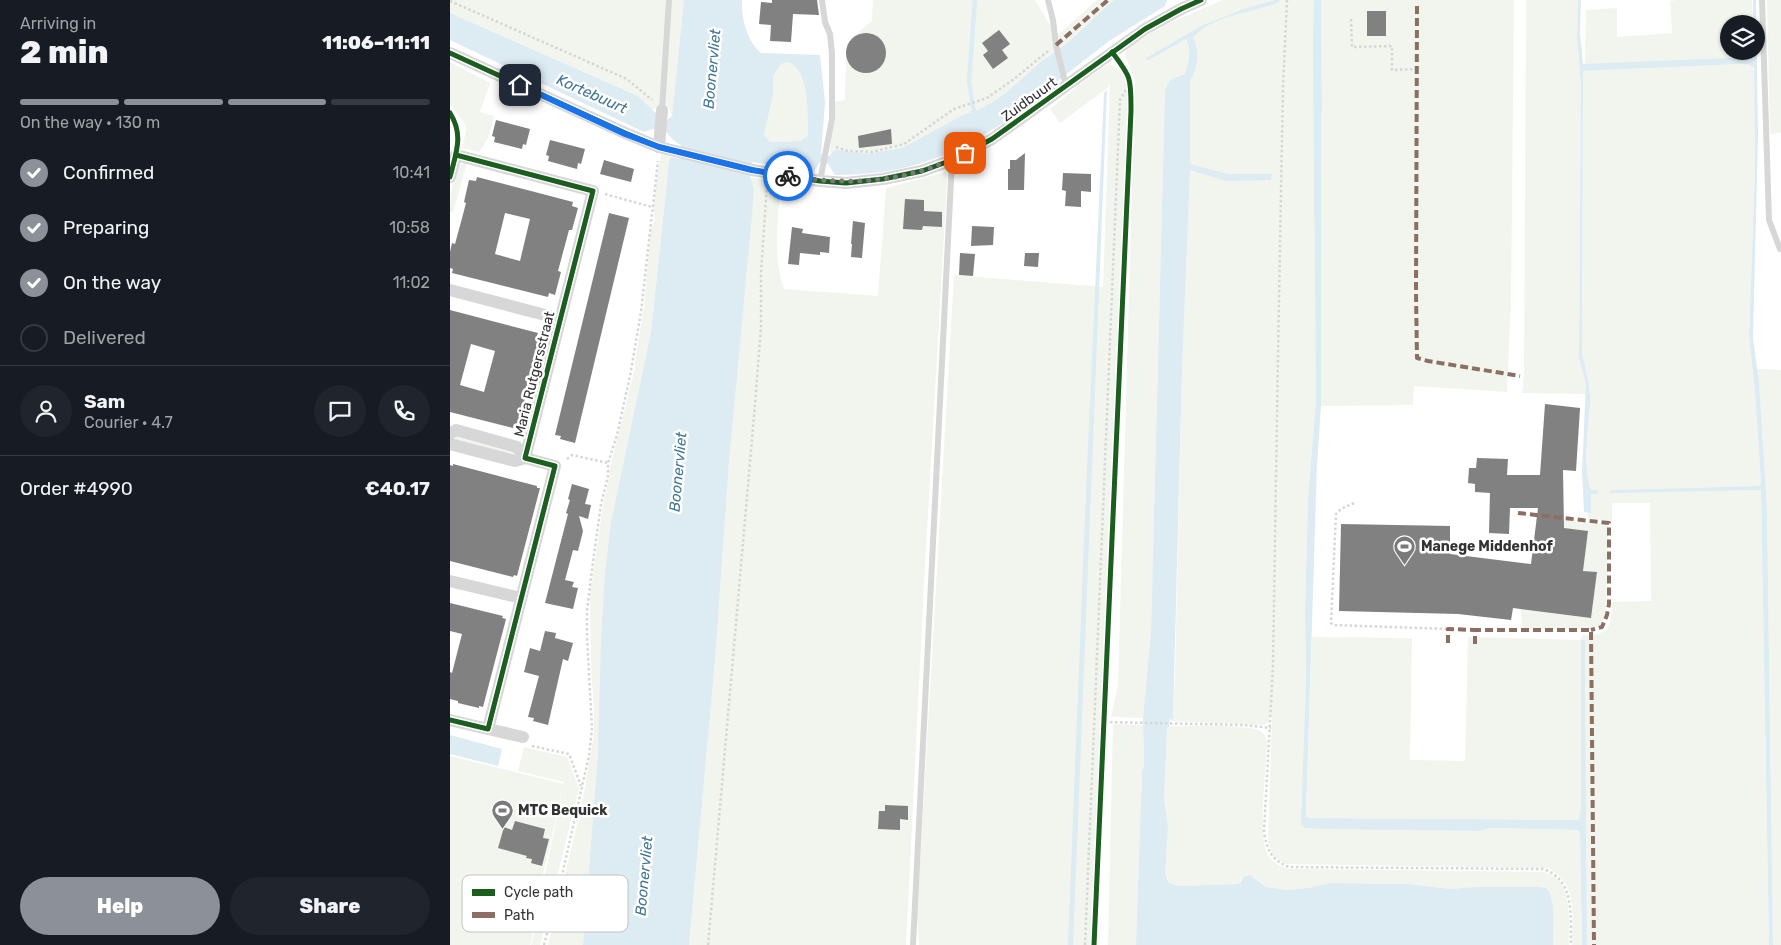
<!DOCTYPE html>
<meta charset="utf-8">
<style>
body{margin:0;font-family:Rubik,sans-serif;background:#20242c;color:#f1f3f6;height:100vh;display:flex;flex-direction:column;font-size:19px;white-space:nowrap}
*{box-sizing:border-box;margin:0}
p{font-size:16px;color:#9ea1a6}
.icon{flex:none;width:28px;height:28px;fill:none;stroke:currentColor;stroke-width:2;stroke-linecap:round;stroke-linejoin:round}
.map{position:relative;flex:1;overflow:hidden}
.side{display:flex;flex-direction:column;background:#171b24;width:450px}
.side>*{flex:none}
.tools{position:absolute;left:1270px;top:15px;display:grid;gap:10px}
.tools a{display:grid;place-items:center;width:45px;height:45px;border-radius:50%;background:#171b24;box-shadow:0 1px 4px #0004;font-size:25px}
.pin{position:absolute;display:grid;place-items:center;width:42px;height:42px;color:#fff;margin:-21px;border-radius:10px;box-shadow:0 2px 8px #0006}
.courier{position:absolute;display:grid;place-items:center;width:50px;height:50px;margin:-25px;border:4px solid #1a73e8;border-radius:50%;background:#fff;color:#222;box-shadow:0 1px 6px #0007}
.headline em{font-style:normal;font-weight:800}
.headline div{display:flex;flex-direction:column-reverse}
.headline{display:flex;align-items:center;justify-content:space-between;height:85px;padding:0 20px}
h1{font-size:32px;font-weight:800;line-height:38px}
.bar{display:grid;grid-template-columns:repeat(4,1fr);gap:8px 5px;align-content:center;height:60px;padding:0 20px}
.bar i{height:6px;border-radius:4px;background:#363941}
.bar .active{background:#8c9099}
.bar p{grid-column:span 4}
.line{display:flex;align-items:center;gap:12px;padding:0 20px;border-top:1px solid #363941}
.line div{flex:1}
.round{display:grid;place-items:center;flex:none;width:52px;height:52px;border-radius:26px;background:#20242c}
ol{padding:0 20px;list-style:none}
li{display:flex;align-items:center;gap:15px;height:55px}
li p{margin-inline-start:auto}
li .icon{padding:5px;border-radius:50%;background:#8c9099;color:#fff;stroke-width:4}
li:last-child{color:#9ea1a6}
li i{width:28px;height:28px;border:2px solid #363941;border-radius:50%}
.button{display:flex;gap:10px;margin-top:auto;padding:10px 20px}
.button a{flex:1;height:58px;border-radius:30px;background:#8c9099;color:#fff;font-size:20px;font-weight:800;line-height:58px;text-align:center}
.button a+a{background:#20242c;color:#f1f3f6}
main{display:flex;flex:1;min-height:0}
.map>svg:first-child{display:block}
.green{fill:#f1f5ed}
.water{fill:#ddebf3;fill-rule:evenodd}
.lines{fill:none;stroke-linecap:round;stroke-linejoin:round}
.stream{stroke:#ddebf3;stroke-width:4.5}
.building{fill:#818181;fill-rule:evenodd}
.path{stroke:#d6d6d6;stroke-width:2.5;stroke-dasharray:2.5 2.5;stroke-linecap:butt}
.service{stroke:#d7d7d7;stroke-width:6}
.minor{stroke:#d7d7d7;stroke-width:12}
.quiet{stroke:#8d6e63;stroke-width:4;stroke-dasharray:8 4;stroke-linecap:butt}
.cycleway-casing{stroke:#fff;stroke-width:8}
.cycleway{stroke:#1b5e20;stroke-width:5}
.done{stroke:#7a7a7a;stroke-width:5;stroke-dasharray:0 9}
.route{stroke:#1a73e8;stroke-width:6}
.labels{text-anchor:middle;stroke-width:5;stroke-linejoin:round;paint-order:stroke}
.street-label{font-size:14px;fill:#333;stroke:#fff}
.poi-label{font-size:14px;font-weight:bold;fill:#333;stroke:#fff;text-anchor:start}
.water-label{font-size:15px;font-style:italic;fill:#3f7597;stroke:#fff}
.key{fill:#fff;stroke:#c2c2c2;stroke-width:1}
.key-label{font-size:14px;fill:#333}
</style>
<main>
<section class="side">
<div class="headline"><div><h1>2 min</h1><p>Arriving in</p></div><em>11:06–11:11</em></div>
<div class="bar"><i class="active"></i><i class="active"></i><i class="active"></i><i></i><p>On the way · 130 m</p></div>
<ol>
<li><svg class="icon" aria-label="check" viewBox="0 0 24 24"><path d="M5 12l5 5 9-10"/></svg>Confirmed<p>10:41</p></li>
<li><svg class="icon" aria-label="check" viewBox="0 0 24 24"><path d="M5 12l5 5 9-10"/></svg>Preparing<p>10:58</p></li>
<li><svg class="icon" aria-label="check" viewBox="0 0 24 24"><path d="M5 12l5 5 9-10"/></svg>On the way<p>11:02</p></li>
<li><i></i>Delivered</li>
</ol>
<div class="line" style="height:90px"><a class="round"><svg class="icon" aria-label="person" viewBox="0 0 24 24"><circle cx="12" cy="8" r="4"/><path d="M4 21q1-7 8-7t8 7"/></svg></a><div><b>Sam</b><p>Courier · 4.7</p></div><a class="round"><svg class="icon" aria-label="chat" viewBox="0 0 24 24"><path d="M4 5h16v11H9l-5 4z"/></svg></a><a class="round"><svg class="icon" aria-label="phone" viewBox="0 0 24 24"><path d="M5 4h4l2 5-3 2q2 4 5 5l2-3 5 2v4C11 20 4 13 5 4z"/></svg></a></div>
<div class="line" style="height:65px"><div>Order #4990</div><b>€40.17</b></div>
<div class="button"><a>Help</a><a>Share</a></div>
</section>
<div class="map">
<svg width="1331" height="945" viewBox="0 0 1331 945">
<rect width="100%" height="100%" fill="#fff"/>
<g class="green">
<path d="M0,0H234L222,116L216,103L202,110L188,96L0,13Z"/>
<path d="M423,0H585L598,22L609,34L647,0H664C648,14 632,30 616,44C607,51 597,57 588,64C565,85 544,107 513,115L452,148L416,154L387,151L380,156L383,102L395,100C396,79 393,51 407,34C411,29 417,25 422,21Z"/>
<path d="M773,0H1064L1061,300L1057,392L964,386L963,405L871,406V115L872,112L871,6L864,33L866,400L858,498L855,613L856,681L855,828L1029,831L1041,828L1128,830L1130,832L1132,945H1122C1122,916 1129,881 1096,868L835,864L823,856L818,842L822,717H820L817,723L813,725L721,721V719H723L725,675L732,371L740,164L720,80L715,90L701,631L693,718L661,717L668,685L685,81L675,55L677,48L717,24Z"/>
<path d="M1076,0H1128L1127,36L1131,85L1129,358L1136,384V394L1072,393L1074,373Z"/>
<path d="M1227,0H1302L1303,24H1279V51H1304L1305,62L1135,67L1136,10L1167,8V37L1222,33L1220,1Z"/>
<path d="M1317,0H1331V133L1320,134Z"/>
<path d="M0,62L40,83L30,112L44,116L38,138L29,152L12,148L16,131L15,124L0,104Z"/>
<path d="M338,62C362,71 357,114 358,136L350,141L320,142L314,135L323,95V76L331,64Z"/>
<path d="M659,64L674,72L679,90L642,945H469L467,916L504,275L653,287L660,86L610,123L600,109L638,78Z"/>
<path d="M1289,64L1302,66L1304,71L1305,169L1299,336L1305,392L1311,483L1309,486L1161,490L1159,492L1311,490L1319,945H1137L1135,641L1131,640V805L1130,815L1128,820L859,818L856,816L862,637L962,638L960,760L1015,761L1018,637L1130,640L1133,635C1162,635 1159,627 1163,602L1201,601L1200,503H1162V521L1138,518L1137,512H1141V494L1147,490L1140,489C1133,462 1138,432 1140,404C1141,387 1136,370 1132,354L1133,71Z"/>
<path d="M212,152L221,157L217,179L201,332L161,522L148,752L133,945H98L132,804L144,735V712L141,666L140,594L154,500L160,475L159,472L185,368V362L194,306L201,229L205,219L203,209L208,168Z"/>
<path d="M12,163H17L3,213L0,212C0,200 2,170 12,163Z"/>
<path d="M496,172L497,183L474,583L456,945H239L265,661L279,462L304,188L300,177L331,183C328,219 322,255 334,289L428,296L436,188Z"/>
<path d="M1309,369L1331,370V945H1323L1317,507L1309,383L1306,370Z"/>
<path d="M6,436L66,449L65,454L63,455L5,440Z"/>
<path d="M1086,518L1158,525L1156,612C1154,620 1152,626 1143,629H1072L1071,609L1141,618L1147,573L1133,570L1138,532L1086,524Z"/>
<path d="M663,724L693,725L694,769L692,770L686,945H658Z"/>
<path d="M721,726C738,726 798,724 810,731C815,734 817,739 817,744C816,769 808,832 817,853C821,863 832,868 842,869L1094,872C1125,880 1118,921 1119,945H1103C1103,930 1107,899 1096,888L1090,887H1024L1001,889L958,884L880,883L858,888L837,890L816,887L804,877L790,880V884L727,886L718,882L715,873L718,827L714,799L717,727Z"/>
<path d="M74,747L117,757L129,788L90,945H81L98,881L95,875L114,784L93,874L97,881L80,945H0V756L114,784V782L68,771Z"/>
</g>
<g class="water">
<path d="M234,0H292C291,17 297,42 311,53L370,55L375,102L371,154L380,156L384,151L387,150L416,154L452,148L513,115C544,107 565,85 588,64C597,57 607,51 616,44C632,30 648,14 664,0H717L715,6L659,41L604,84C599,95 582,103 572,110C510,154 462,175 385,175L378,164L370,162L364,171L302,162L300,177L304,188L302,215L279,462L265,661L239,945H133L148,752L151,643L155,574L161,522L201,332L219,162L221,157L229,159L231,145C212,135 220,122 194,132L0,40V13L188,96L215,122L222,116ZM338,62C361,71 357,114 358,136L350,141L320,142L314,135L323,95V76L331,64Z"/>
<path d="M825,0H829V2C804,13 760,15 743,38C751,52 747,68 740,81V164L779,174H822L821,180L776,181L740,170L732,371L723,720L720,719L719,727H717L714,799L718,827L715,873L718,882L727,886L789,884L794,877L800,875L816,887L837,890L858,888L880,883L958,884L1001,889L1024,887H1090L1096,888C1107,898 1103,930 1103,945H686L692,770L694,768L693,718L701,631L715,90L720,80L735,74C739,64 742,49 736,39L734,40L699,60L697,61L696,58L751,26L794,9Z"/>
<path d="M864,0H871V6L872,112L871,115V406L867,465L856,816L859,818L1128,820L1130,815L1131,805V640H1135L1137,945H1132L1130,833L1128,830L1041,828L1029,831L875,829L855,828L851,824L856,681L855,613L858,498L866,400L863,45Z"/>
<path d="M1128,0H1131L1130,32L1133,64L1304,57V51H1306V24H1303V0H1306L1308,135L1303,339L1309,382L1317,507L1323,945H1319L1311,490L1159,493L1161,490L1309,486L1311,483L1305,392L1299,336L1305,169L1304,68L1299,65L1289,64L1133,71L1132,354C1136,370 1141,387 1140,404C1138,432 1133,461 1140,489L1147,490L1149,492L1147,494H1141V513L1134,512L1132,471L1136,384L1129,358L1131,85L1127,36Z"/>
<path d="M657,90L623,945H618L636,491L654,93Z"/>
<path d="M0,735L52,749L48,766L0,754Z"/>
</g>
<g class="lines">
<path class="stream" d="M524,112L519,81L525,0"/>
</g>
<g class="building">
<path d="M322,0H367L369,15L343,14L341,42L320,41L321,25L309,24L311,2L322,3Z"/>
<rect x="917" y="11" width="19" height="25"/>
<path d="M549,30L560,44L552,50L558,58L543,69L533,55L538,51L532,43Z"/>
<circle cx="416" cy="53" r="20"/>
<path d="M46,120L80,129L76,145L73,144L72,149L44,142L45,137L42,136Z"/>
<path d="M441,129L442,144L409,148L408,136Z"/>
<path d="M100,140L135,149L131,164L128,163L127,169L98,161L99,156L96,155Z"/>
<path d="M575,153L574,190H558V169H560V160H566Z"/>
<path d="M154,160L184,169L181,182L150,174Z"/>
<path d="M613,173L641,174V192L631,191V207L615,206L616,191L612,190Z"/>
<path d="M27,177L123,202L122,206L128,208L122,230H119L108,271L111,272L105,295L99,293L98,297L2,273L3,269L0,268V252L2,243L5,244L11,222L16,203L14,202L19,180L26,181ZM55,213L80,219L70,261L45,254Z"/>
<path d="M455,199L474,200V211L492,212V227L473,226L472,230L453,229Z"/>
<path d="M159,213L179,218L125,443L110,439L111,436L105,435Z"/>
<path d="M403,221L415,223L412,258L401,257L402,244H401Z"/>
<path d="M522,226L544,227L543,245L521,246Z"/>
<path d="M342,227L353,229L352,233L380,237L379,253L370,252V255L350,253L349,265L338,264Z"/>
<path d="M510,253L525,254L523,276L509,275Z"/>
<path d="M575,253H589L588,267L574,266Z"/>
<path d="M0,310L88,333L87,336L94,338L88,362L85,361L74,402L77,403L71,426L64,424L63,428L0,412ZM21,344L45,351L34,392L10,385Z"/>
<path d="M1095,404L1130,408L1126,471L1113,470L1114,528L1138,531L1133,571L1147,572L1141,618L1063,608L1061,620L1008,614L889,611L891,524L1000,526V554L1081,564L1088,508H1060L1059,534L1039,533L1040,493L1025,492V484L1018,483L1019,468H1026L1027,458L1058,459L1057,475H1090Z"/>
<path d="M3,464L87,486V488H90L67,576L64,575L63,577L0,561V465L3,466Z"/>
<path d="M122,484L139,489L135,504L141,505L138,519L129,516L133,531L128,551L123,550L115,580L124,582L122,587L128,588L123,609L95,603L118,514L116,513L120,500L118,499Z"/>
<path d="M0,603L53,616L52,618L56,619L33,707L29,706V708L8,703V701L0,699V672L2,673L12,634L0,631Z"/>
<path d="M95,631L106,633L105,638L123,643L118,661L113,659L98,725L83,721L84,718L78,717L89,676L74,672L80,648L90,651Z"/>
<path d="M435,805L458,806V820L450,819V830L428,829L429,811H435Z"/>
<path d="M65,821L95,829L93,838L99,839L92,866L81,863L82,859L76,858L77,856L48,848L54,827L62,830Z"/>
</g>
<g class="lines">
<g class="path">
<path d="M837,0L833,87L828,354L823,665L814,832C817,850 821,860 839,867L1093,869C1126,880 1120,917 1121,945"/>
<path d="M0,1L177,79L202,100"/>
<path d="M901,19L902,47L942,46V70L967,69"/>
<path d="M386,147L398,151L422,152L454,144L504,109L537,98L564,79L598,51"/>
<path d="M155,194L202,207"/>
<path d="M117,459L122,455L158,463"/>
<path d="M904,503L891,509L886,514L881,623L883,625L998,629"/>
<path d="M655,722L794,725L821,728"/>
<path d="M82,746L119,754L131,786"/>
<path d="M94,945L113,871L139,756L142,728L137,637V611L141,577L151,504L158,476V463L167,435L180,376L191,312L208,161"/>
<path d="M258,945L304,416L311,328V272L317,184"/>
<path d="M635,945L670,100L681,82"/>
</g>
<g class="service">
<path d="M598,0L603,20L606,45L616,86"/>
<path d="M1312,0L1319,220L1330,249"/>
<path d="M212,110L219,0"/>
<path d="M370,181L382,119V54L380,34L375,22L372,0"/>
<path d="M463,945L502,160"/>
</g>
<g class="minor">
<path d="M0,53L175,133L209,147L302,170L370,181L396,183L433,179L472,171L502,160L542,139L695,29L731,9L751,0"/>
<path d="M209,147L212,110"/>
<path d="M0,177L6,155L143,191L75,458L105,466L38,729L0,720"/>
<path d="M0,290L110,319"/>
<path d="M0,434L6,430L67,447L75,458L65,461L0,444"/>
<path d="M0,581L71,598"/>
<path d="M38,729L73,737"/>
</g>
<g class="quiet">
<path d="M967,6L966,293L967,358L978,361L1070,376"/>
<path d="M606,45L658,0"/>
<path d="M1068,513L1159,523V604L1157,615L1152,627L1141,630"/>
<path d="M998,643V629L1025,630"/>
<path d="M1025,644V630H1141L1144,945"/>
</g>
<defs>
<g id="cycleway">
<path d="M0,53L175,133L209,147L302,170L370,181L396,183L433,179L472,171L502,160L542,139L695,29L731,9L751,0"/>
<path d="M0,113C14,135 6,153 0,177"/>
<path d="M0,720L38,729L105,466L75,458L143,191L6,155"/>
<path d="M644,945L681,111C681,79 682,78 662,52"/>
</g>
</defs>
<use href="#cycleway" class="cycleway-casing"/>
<use href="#cycleway" class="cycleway"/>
</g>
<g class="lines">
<path class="done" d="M338,176C401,186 457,183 515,153"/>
<path class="route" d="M70,85L175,134L209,147L302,170L338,176"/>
</g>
<defs>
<symbol id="stadium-pin" viewBox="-11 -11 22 30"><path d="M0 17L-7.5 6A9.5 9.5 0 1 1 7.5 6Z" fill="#7a7a7a" stroke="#fff"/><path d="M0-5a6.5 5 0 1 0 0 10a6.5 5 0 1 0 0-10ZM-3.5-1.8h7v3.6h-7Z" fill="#fff"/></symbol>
</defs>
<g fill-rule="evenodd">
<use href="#stadium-pin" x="942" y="534" width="25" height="34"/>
<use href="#stadium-pin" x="40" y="798" width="25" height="34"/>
</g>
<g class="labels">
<g class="street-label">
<text transform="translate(579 99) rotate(-36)" y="5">Zuidbuurt</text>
<text transform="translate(84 374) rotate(-76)" y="5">Maria Rutgersstraat</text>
</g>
<g class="poi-label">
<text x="971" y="551">Manege Middenhof</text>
<text x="68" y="815">MTC Bequick</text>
</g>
<g class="water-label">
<text transform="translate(262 69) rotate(-85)" y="5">Boonervliet</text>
<text transform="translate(142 94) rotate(24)" y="5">Kortebuurt</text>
<text transform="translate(228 472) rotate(-85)" y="5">Boonervliet</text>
<text transform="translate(194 876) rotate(-85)" y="5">Boonervliet</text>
</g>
</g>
<rect x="12" y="875" width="166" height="57" rx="8" class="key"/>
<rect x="22" y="889" width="23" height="7" fill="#1b5e20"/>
<rect x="22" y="912" width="23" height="6" fill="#8d6e63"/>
<g class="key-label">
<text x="54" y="897">Cycle path</text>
<text x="54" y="920">Path</text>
</g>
</svg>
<div class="tools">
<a><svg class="icon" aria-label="layers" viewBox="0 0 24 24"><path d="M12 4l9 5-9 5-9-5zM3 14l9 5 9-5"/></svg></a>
</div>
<div class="pin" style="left:515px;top:153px;background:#ea580c"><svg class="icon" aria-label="bag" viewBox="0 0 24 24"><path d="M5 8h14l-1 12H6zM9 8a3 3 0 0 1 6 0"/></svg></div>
<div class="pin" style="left:70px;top:85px;background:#1f2937"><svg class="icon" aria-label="home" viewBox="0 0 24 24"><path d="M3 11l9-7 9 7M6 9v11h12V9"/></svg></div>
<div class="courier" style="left:338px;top:176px"><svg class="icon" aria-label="bike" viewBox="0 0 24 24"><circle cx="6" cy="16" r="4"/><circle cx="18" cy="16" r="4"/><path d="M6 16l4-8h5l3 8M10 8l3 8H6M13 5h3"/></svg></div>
</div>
</main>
